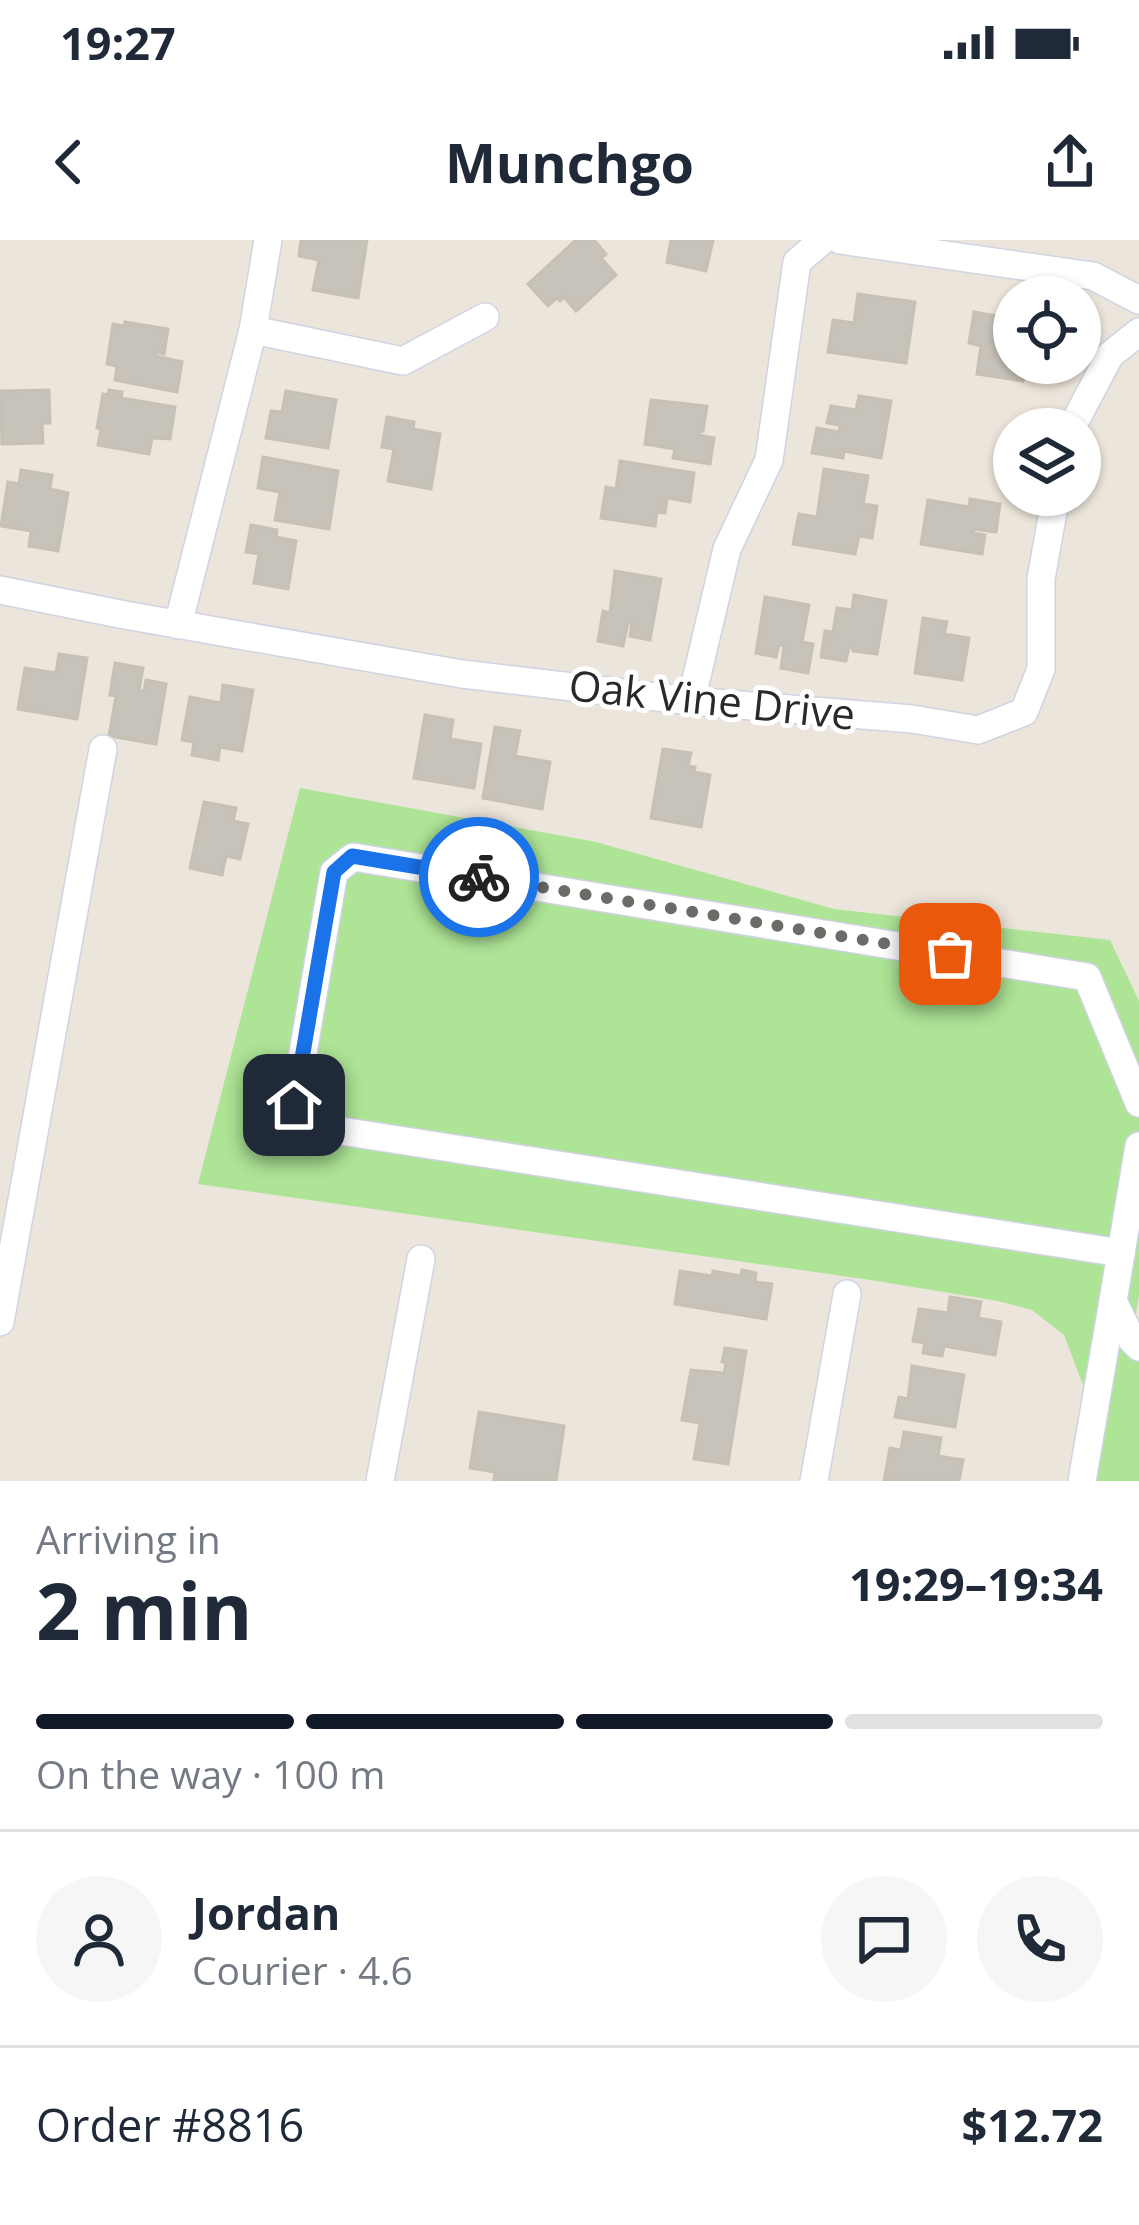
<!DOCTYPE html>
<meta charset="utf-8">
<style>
body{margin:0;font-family:"Open Sans",sans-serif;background:#f6f6f7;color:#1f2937;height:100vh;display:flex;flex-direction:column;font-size:45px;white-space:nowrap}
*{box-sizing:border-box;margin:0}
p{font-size:39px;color:#747a83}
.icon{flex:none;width:66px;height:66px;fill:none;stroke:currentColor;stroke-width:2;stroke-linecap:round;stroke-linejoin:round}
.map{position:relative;height:1241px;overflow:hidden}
.panel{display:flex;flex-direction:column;background:#fff;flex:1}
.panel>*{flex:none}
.controls{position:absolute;left:993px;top:36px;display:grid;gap:24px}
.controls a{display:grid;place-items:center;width:108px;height:108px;border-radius:50%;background:#fff;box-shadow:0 3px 9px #0004;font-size:60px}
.pin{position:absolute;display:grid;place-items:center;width:102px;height:102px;color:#fff;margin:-51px;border-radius:24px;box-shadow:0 6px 18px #0006}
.courier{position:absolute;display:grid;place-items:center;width:120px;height:120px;margin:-60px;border:9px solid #1a73e8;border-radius:50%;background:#fff;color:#222;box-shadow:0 3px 15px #0007}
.headline em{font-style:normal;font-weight:700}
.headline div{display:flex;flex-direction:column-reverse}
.headline{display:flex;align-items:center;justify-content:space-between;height:204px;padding:0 36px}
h1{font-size:78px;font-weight:700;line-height:90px}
.bar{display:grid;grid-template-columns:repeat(4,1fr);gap:18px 12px;align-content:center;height:144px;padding:0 36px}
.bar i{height:15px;border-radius:9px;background:#e0e1e3}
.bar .selected{background:#111827}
.bar p{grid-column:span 4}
.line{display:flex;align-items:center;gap:30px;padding:0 36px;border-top:3px solid #e0e1e3}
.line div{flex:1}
.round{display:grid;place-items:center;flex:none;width:126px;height:126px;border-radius:63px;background:#f6f6f7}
.status{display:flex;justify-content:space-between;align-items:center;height:84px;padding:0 60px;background:#fff;direction:ltr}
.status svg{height:33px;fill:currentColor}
header{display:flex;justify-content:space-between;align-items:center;height:156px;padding:0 36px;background:#fff;font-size:54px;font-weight:700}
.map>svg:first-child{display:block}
.green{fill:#ade496}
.building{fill:#c7c2ba;stroke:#c7c1b4;stroke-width:3}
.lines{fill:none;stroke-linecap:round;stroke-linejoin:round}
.minor-casing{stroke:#d0d3e3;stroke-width:30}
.minor{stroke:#fff;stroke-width:27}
.done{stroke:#6d6b67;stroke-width:12;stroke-dasharray:0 21.6}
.route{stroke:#1a73e8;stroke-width:15}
.labels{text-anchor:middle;stroke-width:10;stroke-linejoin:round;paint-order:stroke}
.street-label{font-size:42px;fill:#292929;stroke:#fff}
</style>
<div class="status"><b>19:27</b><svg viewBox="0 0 49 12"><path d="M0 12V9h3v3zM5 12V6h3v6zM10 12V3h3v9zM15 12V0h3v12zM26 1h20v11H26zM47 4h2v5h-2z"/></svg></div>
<header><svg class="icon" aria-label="back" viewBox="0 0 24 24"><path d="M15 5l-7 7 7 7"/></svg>Munchgo<svg class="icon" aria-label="share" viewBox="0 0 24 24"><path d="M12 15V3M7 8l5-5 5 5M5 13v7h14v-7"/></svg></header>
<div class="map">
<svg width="1139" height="1241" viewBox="0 0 1139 1241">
<rect width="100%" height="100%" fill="#ece5db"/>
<path class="green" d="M300,548L596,602L834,669L1110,700L1139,761V1055L1133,1091L1139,1094V1241H1074L1081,1197L1083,1145L1064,1095L1032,1070L998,1061L871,1040L198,944Z"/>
<g class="building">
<path d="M301,0H367L358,58L313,50L319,20L299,16Z"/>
<path d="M576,0H594L606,14L601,18L616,35L576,71L564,57L560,61L557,58L548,66L528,44Z"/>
<path d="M671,0H713L706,31L667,22Z"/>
<path d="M858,54L915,62L906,123L828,112L833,80L854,83Z"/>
<path d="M974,72L1014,79V123H1026L1023,141L977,134L981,106L969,103Z"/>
<path d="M125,82L168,89L164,114L156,112V116L182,122L177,152L115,140L117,126L107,124L113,84L124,86Z"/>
<path d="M49,150L50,183H42L43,203L2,204L0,151Z"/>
<path d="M109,150L122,152L121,158L175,167L170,199L152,198L149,214L98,205L101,189L97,188L103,154L108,155Z"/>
<path d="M286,151L336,160L328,208L266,198L271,171L282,172Z"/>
<path d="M859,156L891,161L881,218L844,211L843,218L812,213L817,188L839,192L840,185L827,183L831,166L856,170Z"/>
<path d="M651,160L707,166L703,191L700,190L699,195L714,198L710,224L673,218L675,209L645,204Z"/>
<path d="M387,177L414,182L413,189L440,194L431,249L388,241L394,209L382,207Z"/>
<path d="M263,217L338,231L329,289L275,280L280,252L258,248Z"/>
<path d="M620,221L694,233L690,262L662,257L661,260H667L665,273L657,272L655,286L601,278L606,247L616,249Z"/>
<path d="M824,229L868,236L863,264L877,266L872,298L859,296L855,314L793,304L799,274L817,277Z"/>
<path d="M21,230L52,235L50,249L68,253L58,311L29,306L31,291L1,286L8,242L19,244Z"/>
<path d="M970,259L1000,264L996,292L974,289L973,293L985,295L982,314L921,304L928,260L969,267Z"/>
<path d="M251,285L277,290L276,297L296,301L288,349L254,343L259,314L246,312Z"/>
<path d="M615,331L661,339L650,400L630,396L632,383H628L623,406L598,401L603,371L610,373Z"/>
<path d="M854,355L886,361L877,414L853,411V408L849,407L846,421L821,417L825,391L833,392L837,368L852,370Z"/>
<path d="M765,357L809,365L802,402L813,404L808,433L781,428L784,406L779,405L776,417L756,413Z"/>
<path d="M923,378L947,382L944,394L969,398L962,440L915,433Z"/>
<path d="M59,414L87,418L77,479L18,469L25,428L56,433Z"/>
<path d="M115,423L143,428L139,450L144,451L146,440L166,444L156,504L109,496L116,456L110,455Z"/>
<path d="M223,445L253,450L242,511L220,507L218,520L192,515L194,502L182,500L190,457L221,463Z"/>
<path d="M425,475L453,480L450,499L481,504L474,548L414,538Z"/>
<path d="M495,487L520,491L515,516L550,522L542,569L483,558Z"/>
<path d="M663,509L691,513L688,526L695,527L694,532L710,535L701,587L651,578Z"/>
<path d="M204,562L236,568L233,581L248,584L240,619L226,616L222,635L190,628Z"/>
<path d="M742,1030L756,1033L755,1042L772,1044L766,1079L675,1064L680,1031L712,1036L713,1031L741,1036Z"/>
<path d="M950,1057L981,1062L978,1078L1001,1082L995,1115L944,1106L942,1116L923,1113L925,1103L913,1101L919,1069L948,1073Z"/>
<path d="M725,1108L746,1111L728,1224L694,1219L700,1183L682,1180L691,1130L724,1133L726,1123L722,1122Z"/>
<path d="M912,1126L964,1135L955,1187L895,1177L899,1157L908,1159Z"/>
<path d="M479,1172L564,1186L556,1241H494L495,1232L470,1228Z"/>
<path d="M904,1192L941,1198L938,1216L963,1220L959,1241H884L890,1208L901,1210Z"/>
</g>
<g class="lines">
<defs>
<g id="minor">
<path d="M840,0L1093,36L1139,60"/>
<path d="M253,90L403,121L485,77"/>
<path d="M1071,189L1110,115L1139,92"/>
<path d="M0,350L125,375L462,434L691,461L912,479L978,490L1024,472L1041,429V339L1056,255"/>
<path d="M178,385L253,90L268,0"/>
<path d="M691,461L727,309L769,220L797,22L823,0"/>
<path d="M1139,906L1113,1061L1132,1100L1139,1107"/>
<path d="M1121,1013L309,886L294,865L334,632L353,617L1087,737L1139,863"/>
<path d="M0,1082L103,509"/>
<path d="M380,1241L421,1019"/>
<path d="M814,1241L847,1054"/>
<path d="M1082,1241L1113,1061"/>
</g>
</defs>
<use href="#minor" class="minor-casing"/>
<use href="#minor" class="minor"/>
</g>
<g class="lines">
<path class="done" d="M479,637L950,714"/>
<path class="route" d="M294,865L334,632L352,616L479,637"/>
</g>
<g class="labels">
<g class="street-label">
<text transform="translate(712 460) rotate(6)" y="15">Oak Vine Drive</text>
</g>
</g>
</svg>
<div class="controls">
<a><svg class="icon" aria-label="locate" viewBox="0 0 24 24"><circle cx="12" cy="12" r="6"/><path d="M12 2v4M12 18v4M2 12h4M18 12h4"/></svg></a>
<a><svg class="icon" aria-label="layers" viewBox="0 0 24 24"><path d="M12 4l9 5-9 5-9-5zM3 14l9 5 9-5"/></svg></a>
</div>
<div class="pin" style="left:950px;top:714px;background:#ea580c"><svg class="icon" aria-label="bag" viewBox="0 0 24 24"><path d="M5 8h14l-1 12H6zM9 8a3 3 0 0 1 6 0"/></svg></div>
<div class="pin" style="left:294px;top:865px;background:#1f2937"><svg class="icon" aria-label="home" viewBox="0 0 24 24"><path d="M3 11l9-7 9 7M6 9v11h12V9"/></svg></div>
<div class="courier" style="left:479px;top:637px"><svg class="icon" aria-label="bike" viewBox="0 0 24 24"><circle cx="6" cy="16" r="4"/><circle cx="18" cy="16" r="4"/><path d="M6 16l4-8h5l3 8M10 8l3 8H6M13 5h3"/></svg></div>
</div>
<section class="panel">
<div class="headline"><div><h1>2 min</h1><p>Arriving in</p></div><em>19:29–19:34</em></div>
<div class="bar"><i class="selected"></i><i class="selected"></i><i class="selected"></i><i></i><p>On the way · 100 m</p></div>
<div class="line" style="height:216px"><a class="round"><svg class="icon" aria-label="person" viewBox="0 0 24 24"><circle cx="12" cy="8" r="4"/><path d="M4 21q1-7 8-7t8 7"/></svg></a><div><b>Jordan</b><p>Courier · 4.6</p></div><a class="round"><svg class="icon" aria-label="chat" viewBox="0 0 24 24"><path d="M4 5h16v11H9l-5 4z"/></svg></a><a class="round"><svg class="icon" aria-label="phone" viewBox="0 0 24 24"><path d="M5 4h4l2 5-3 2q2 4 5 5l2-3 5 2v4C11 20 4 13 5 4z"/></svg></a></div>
<div class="line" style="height:156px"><div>Order #8816</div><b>$12.72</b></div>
</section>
